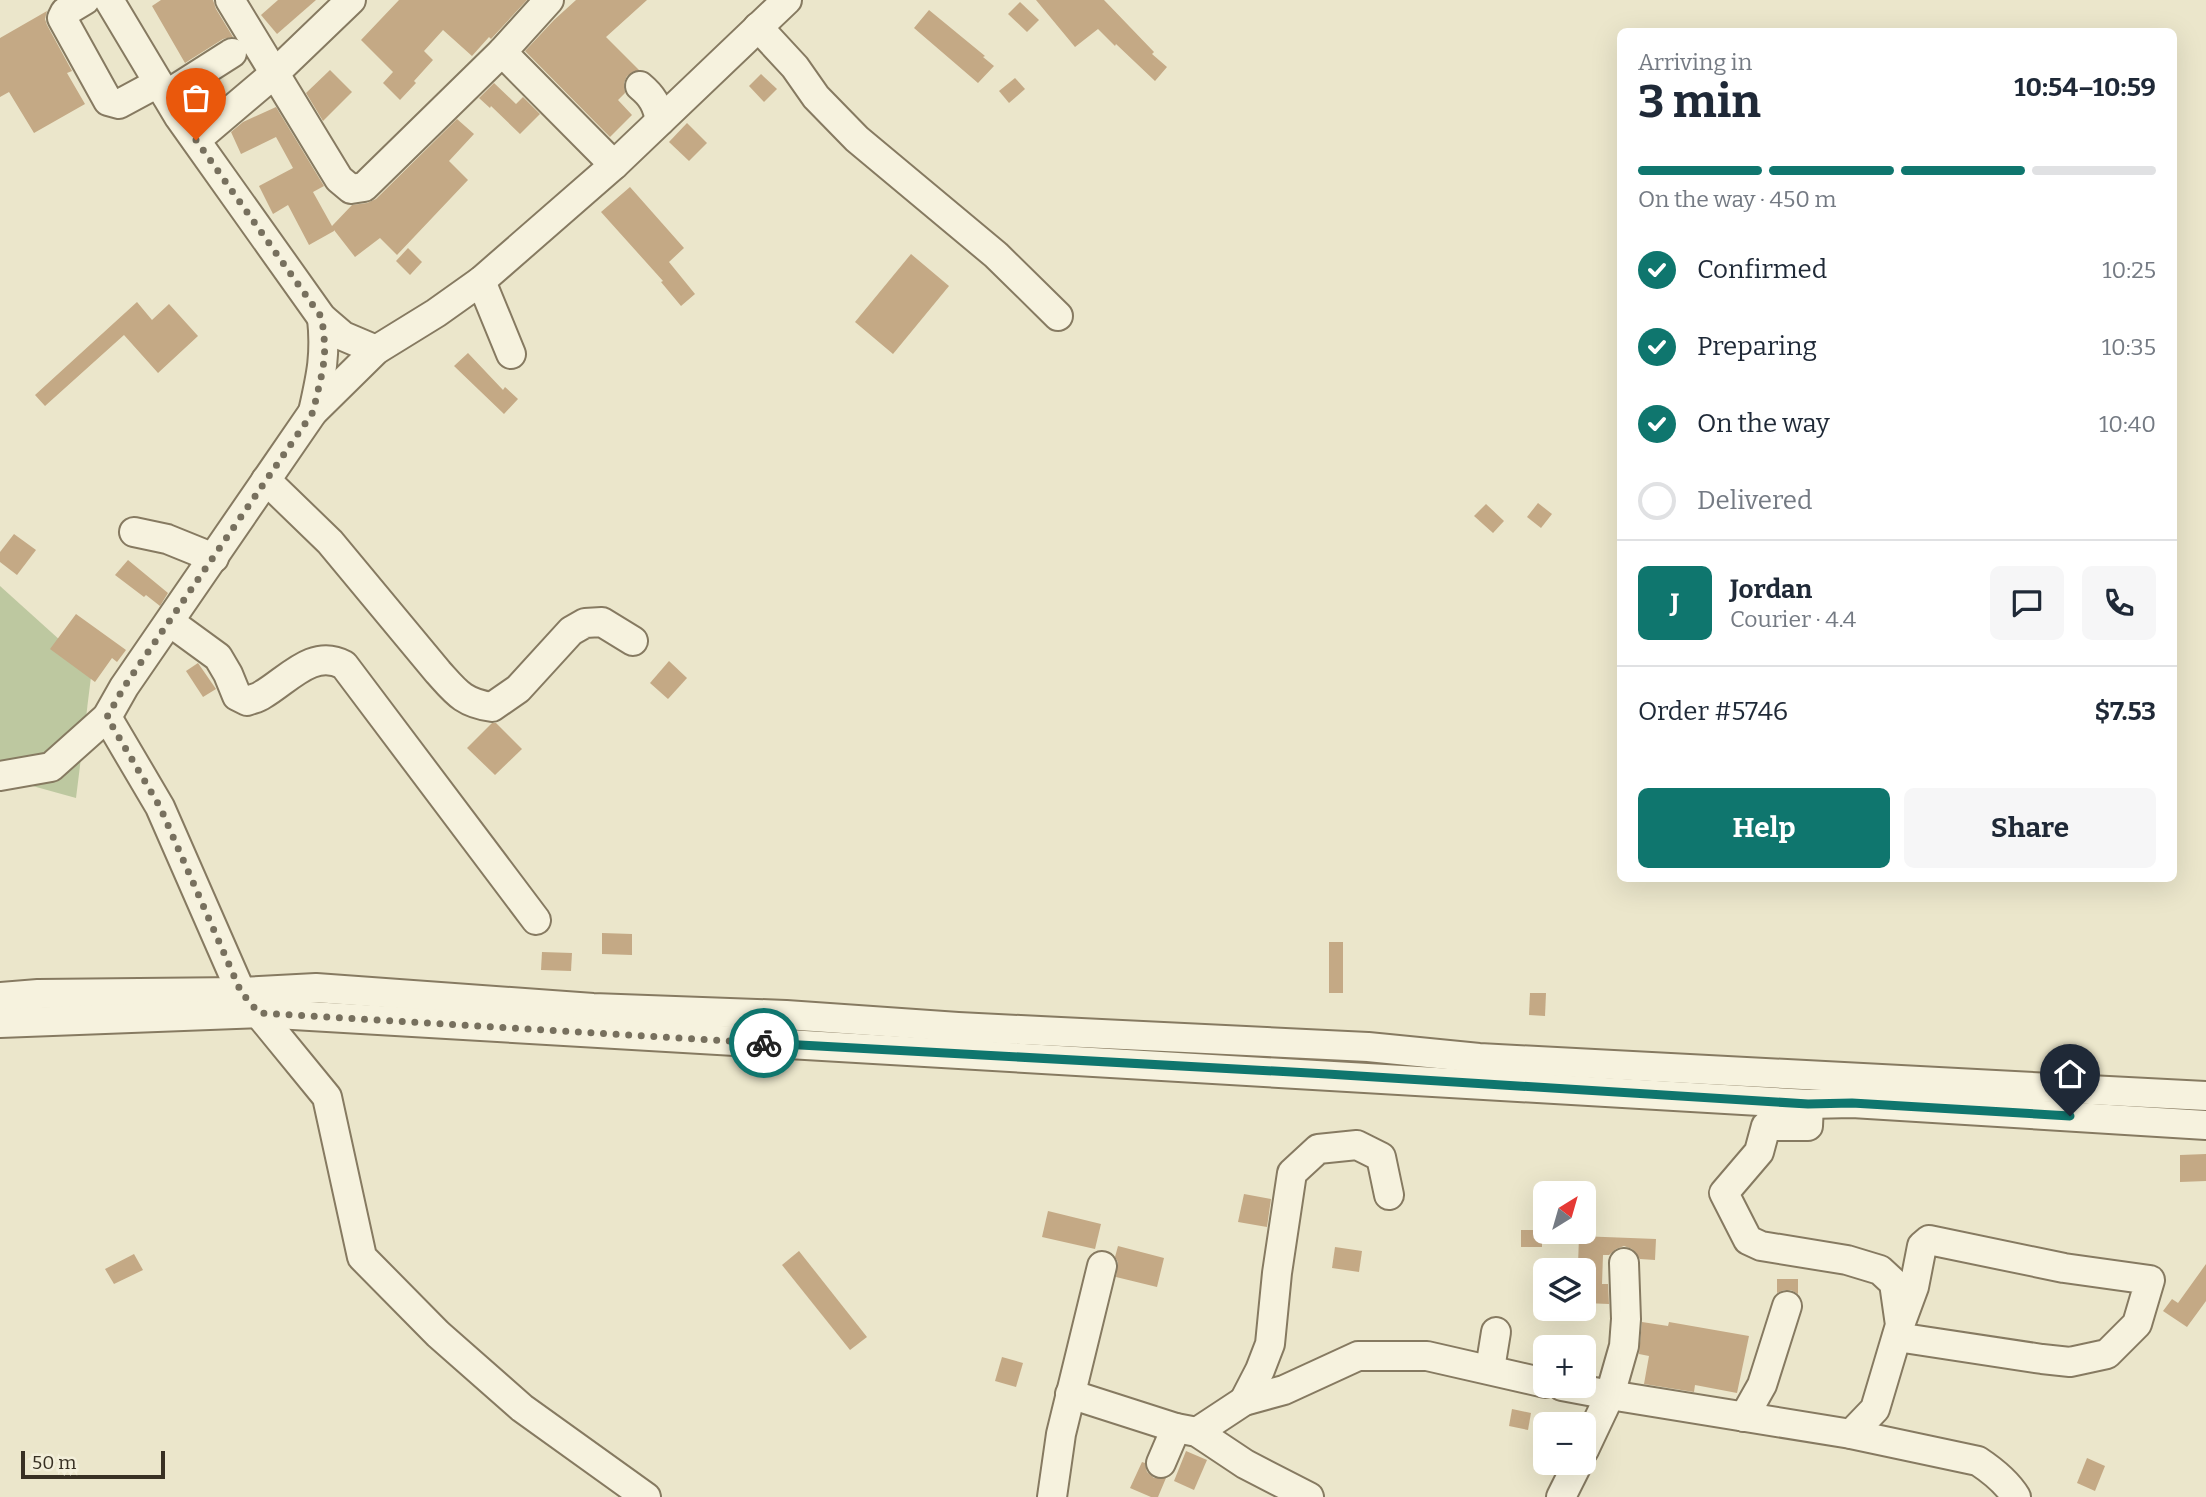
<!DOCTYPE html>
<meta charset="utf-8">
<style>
body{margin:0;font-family:Bitter,serif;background:#f6f6f7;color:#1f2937;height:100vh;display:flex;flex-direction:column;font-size:26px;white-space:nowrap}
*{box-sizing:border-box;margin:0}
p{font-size:23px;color:#747a83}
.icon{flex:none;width:38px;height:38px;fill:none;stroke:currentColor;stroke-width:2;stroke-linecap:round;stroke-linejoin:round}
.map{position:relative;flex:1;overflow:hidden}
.sheet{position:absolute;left:1617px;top:28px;width:560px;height:854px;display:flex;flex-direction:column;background:#fff;border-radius:10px;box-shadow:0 7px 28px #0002}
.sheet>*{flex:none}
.needle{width:46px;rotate:37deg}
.tools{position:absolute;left:1533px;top:1181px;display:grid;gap:14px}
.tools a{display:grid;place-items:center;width:63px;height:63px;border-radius:10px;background:#fff;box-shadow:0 7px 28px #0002;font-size:35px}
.scale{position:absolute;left:21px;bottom:18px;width:144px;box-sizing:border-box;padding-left:7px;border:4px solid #383023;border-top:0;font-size:19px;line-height:24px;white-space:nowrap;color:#383023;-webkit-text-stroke:5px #f3efda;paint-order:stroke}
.pin{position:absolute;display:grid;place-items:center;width:60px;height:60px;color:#fff;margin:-72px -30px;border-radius:50% 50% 50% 0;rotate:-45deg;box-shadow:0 0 7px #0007}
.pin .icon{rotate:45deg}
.courier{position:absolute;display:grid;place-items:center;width:70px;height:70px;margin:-35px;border:5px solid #0f766e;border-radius:50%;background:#fff;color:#222;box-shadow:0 2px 9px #0007}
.overview em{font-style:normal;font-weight:700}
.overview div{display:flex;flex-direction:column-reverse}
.overview{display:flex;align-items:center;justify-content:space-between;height:119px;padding:0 21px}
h1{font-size:46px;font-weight:700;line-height:52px}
.bar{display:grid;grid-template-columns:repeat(4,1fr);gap:10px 7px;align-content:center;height:84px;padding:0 21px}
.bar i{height:9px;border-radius:5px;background:#e0e1e3}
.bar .on{background:#0f766e}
.bar p{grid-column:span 4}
.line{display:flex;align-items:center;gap:18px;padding:0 21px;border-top:2px solid #e0e1e3}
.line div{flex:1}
.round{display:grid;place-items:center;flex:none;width:74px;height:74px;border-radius:10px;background:#f6f6f7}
ol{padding:0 21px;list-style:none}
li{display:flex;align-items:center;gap:21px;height:77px}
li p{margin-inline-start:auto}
li .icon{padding:7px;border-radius:50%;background:#0f766e;color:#fff;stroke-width:4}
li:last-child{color:#747a83}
li i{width:38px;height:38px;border:4px solid #e0e1e3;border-radius:50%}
.button{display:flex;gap:14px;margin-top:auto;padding:14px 21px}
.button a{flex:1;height:80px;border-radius:10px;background:#0f766e;color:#fff;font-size:28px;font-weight:700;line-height:80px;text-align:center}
.button a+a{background:#f6f6f7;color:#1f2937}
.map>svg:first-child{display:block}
.green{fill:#bdc8a0}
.building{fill:#c4a985}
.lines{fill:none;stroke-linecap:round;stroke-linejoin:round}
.minor-casing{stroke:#867a61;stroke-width:32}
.minor{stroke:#f6f2de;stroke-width:28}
.done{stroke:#77705e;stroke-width:7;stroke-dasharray:0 12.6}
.route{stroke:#0f766e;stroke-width:9}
</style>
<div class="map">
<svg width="2206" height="1497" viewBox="0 0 2206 1497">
<rect width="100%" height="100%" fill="#ebe6cb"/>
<path class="green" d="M0,586L92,669L76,798L0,777Z"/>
<g class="building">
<path d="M161,0H213L216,9L233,37L223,39L185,63L152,6Z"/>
<path d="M278,0H316L277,34L261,15Z"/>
<path d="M399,0H527L491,39L489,37L472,56L443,30L424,51L433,60L414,81L416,83L400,100L383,83L393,72L361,40Z"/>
<path d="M576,0H647L606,37L639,70L627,76L624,83L625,93L618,100L632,115L610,137L525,51L554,20Z"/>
<path d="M1036,0H1104L1154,52L1152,54L1167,67L1155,81L1116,44L1115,46L1098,29L1075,47Z"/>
<path d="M1020,2L1039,20L1027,32L1008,14Z"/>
<path d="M929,10L985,56L983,57L994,66L978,83L914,28Z"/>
<path d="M47,11L45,19L47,25L72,71L67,73L85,104L34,133L9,92L0,97V38Z"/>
<path d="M330,70L352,92L323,121L306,93Z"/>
<path d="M761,74L777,89L764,102L749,86Z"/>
<path d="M1015,78L1025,89L1009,103L999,91Z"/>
<path d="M494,83L516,104L523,97L540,114L520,134L491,106L490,108L479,98Z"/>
<path d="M276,107L324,186L313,192L332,226L352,205L367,203L376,199L457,119L474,134L449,161L468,180L397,255L380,238L355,257L334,230V231L309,245L288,205L273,214L259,186L293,168L276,137L241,154L231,132L243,122Z"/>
<path d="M687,123L707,143L689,161L669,142Z"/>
<path d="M630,187L684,248L669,262L695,294L681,306L661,282L663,281L601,212Z"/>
<path d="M408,248L422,262L410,275L396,261Z"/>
<path d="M911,254L949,286L893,354L855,322Z"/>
<path d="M137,302L152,320L169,304L198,336L158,373L124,335L45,406L35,395Z"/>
<path d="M468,353L503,390L505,387L518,399L504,414L454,366Z"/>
<path d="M1538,503L1552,514L1541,528L1527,517Z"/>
<path d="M1486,504L1504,521L1493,533L1474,516Z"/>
<path d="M14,534L36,550L17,575L0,562V552Z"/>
<path d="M128,560L168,593L160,606L146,595L144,597L115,575Z"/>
<path d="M76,614L126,650L117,662L112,658L95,682L50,649Z"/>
<path d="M669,661L687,678L668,699L650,683Z"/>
<path d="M198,663L216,689L203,697L186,671Z"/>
<path d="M492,723H496L522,749L495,775L467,748Z"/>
<path d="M602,933L632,934V955L602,954Z"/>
<rect x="1329" y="942" width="14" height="51"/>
<path d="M542,952L572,953L571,971L541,970Z"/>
<path d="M1530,993H1546L1545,1016L1529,1015Z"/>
<path d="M2206,1154V1181L2180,1182V1155Z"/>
<path d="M1244,1194L1271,1199L1267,1227L1238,1222Z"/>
<path d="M1048,1211L1101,1224L1095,1249L1042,1237Z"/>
<rect x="1521" y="1230" width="21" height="17"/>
<path d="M1579,1236L1656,1239L1655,1260L1640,1259L1632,1249L1624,1246L1616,1249L1609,1255H1603L1602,1284H1608L1609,1304L1584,1303V1265H1578Z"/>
<path d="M1118,1246L1164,1258L1157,1287L1116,1277L1118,1262L1115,1257Z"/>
<path d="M1335,1247L1362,1251L1359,1272L1332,1268Z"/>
<path d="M799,1251L867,1337L850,1350L782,1265Z"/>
<path d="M134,1254L143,1270L114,1284L105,1269Z"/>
<path d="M2206,1264V1301L2187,1327L2163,1311L2172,1299L2178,1303Z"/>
<path d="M1777,1279H1798V1294L1791,1290H1784L1777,1293Z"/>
<path d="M1642,1322L1668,1326L1669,1322L1749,1336L1737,1393L1695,1385L1694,1392L1644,1384L1649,1356L1639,1354Z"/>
<path d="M1002,1357L1023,1363L1016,1387L995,1381Z"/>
<path d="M1512,1409L1531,1413L1528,1430L1509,1426Z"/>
<path d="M1186,1451L1207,1460L1194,1490L1174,1481Z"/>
<path d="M2087,1458L2105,1466L2095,1491L2077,1483Z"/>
<path d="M1142,1462L1145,1463L1147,1472L1154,1478H1166L1158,1497H1151L1130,1488Z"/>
</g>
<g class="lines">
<defs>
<g id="minor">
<path d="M85,0L65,12L62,18L108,101L119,104L158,83"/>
<path d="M109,0L179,117L322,318L343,336L376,350"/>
<path d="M230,0L339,179L351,189L364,187L502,52L549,0"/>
<path d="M758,27L795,67L816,97L857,139L996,255L1058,316"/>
<path d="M502,52L614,165"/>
<path d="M640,86C652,96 657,104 660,121"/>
<path d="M166,95L232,53"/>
<path d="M196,140L275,73L351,0"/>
<path d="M481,281L511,354"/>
<path d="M313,412C321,376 326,356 322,318"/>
<path d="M266,480L330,542L438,672C456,692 463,703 492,707L518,689L571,631L585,623L602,622L633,641"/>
<path d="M134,532L167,539L214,558"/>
<path d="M170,622L218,657L228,674L237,696L247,701C252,699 258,698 262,695C288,680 313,648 344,665L536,920"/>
<path d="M107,717L160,807L241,992L327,1097L362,1257L438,1334L522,1408L646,1497"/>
<path d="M0,776L51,767L107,717L124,687L313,412L376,350L436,313L481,281L614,165L787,0"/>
<path d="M0,997L38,994L241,992L316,988L593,1008L786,1015L958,1027L1368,1047L1479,1058L2206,1096"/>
<path d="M0,1023L259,1013L1809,1104L1852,1103L2206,1125"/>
<path d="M1809,1104L1808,1126H1766L1759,1152L1724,1193L1748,1240L1761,1246L1847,1260L1880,1270L1894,1283L1900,1325L1875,1409L1851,1434"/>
<path d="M1897,1337L2042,1359L2070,1362L2107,1354L2137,1324L2150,1280L2064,1268L1929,1240L1922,1246L1914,1287L1900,1325"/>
<path d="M1490,1369L1496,1332"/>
<path d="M1562,1386L1610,1395L1624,1346L1626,1319L1624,1263"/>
<path d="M1070,1394L1176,1428L1197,1432L1245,1464L1309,1497"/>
<path d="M1244,1401L1260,1370L1270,1344L1277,1273L1292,1173L1318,1149L1357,1145L1381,1157L1389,1195"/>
<path d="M1744,1417L1762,1385L1787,1306"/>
<path d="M1197,1432L1244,1401L1284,1390L1358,1356H1427L1545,1383"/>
<path d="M1584,1450L1610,1395L1851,1434L1978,1461C1993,1471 2007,1482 2016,1497"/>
<path d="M1161,1463L1176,1428"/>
<path d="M1052,1497L1061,1434L1102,1266"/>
<path d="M1561,1497L1578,1463"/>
</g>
</defs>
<use href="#minor" class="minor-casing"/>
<use href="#minor" class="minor"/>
</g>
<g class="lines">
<path class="done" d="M196,140L322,318L325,347L323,369L313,412L124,687L107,717L160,807L241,992L259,1013L764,1043"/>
<path class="route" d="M764,1043L1327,1074L1808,1104L1852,1103L2070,1116"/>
</g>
</svg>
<div class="tools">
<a><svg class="needle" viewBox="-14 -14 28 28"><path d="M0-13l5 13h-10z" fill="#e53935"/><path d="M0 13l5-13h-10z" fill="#747a83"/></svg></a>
<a><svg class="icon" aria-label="layers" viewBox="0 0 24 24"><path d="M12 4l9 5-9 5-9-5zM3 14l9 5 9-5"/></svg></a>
<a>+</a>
<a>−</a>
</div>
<div class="scale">50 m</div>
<div class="pin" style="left:196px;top:140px;background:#ea580c"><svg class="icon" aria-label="bag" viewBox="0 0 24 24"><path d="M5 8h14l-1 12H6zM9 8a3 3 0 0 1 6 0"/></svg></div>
<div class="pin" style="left:2070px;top:1116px;background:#1f2937"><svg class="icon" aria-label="home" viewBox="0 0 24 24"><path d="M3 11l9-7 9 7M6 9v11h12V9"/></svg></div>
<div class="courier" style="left:764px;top:1043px"><svg class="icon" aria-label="bike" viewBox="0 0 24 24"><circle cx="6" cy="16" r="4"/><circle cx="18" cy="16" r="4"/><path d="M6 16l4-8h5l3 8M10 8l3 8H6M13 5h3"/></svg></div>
<section class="sheet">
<div class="overview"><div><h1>3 min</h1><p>Arriving in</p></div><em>10:54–10:59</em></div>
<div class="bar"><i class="on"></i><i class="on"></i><i class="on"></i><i></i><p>On the way · 450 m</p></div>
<ol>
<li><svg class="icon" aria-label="check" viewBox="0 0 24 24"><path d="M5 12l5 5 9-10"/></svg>Confirmed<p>10:25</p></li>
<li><svg class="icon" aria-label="check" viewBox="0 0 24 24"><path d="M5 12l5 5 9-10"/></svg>Preparing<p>10:35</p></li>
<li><svg class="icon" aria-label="check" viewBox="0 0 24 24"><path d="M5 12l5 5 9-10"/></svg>On the way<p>10:40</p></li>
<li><i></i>Delivered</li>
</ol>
<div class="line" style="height:126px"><b class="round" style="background:#0f766e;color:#fff">J</b><div><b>Jordan</b><p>Courier · 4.4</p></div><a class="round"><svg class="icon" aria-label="chat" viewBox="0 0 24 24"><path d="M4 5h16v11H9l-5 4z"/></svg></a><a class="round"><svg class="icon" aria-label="phone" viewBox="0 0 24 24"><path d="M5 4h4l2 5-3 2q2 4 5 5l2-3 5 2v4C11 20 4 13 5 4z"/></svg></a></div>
<div class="line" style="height:91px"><div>Order #5746</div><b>$7.53</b></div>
<div class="button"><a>Help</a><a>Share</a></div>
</section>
</div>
